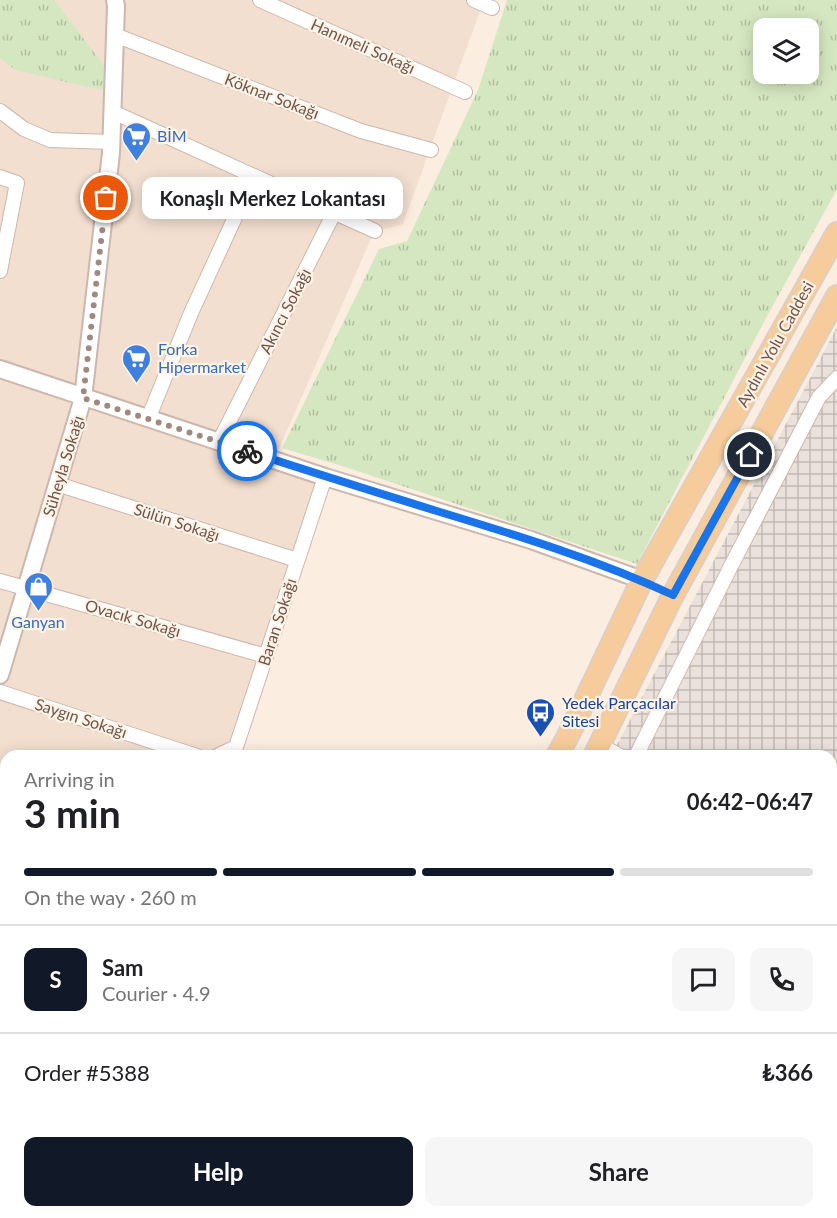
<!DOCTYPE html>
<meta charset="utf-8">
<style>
body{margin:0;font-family:Lato,sans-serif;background:#f6f6f6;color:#202124;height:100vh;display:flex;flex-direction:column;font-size:22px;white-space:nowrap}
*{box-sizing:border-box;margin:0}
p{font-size:20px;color:#757577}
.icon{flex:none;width:33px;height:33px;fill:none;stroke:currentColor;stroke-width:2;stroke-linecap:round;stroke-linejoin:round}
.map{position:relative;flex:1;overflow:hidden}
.drawer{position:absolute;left:0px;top:750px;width:837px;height:468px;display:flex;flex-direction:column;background:#fff;border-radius:18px 18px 0 0;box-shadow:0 3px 15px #0003}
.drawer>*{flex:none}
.buttons{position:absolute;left:753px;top:18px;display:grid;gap:12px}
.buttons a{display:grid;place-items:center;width:66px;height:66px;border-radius:12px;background:#fff;box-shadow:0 3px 15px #0003;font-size:30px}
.pin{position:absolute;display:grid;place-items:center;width:51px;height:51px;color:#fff;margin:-26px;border:3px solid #fff;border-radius:50%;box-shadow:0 2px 6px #0007}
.courier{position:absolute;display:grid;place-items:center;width:60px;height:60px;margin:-30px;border:4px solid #1a73e8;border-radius:50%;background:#fff;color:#222;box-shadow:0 2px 8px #0007}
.bubble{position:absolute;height:42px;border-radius:12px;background:#fff;box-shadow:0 3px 15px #0003;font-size:20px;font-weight:700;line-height:42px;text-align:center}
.overview em{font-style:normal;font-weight:700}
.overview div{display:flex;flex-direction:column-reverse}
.overview{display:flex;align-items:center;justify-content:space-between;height:102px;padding:0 24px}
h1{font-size:39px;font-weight:700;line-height:45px}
.bar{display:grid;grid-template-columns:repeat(4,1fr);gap:9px 6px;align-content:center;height:72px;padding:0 24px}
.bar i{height:8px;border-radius:4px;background:#e0e0e0}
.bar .selected{background:#111827}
.bar p{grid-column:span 4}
.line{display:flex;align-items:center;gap:15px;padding:0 24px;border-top:2px solid #e0e0e0}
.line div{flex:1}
.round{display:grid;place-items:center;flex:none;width:63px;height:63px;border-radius:12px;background:#f6f6f6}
.primary-button{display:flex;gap:12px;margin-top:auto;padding:12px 24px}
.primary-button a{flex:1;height:69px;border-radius:12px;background:#111827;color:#fff;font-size:24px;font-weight:700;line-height:69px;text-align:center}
.primary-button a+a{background:#f6f6f6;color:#202124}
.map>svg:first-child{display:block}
.residential{fill:#f2dfd0}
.industrial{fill:url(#industrial-grid)}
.grass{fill:url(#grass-tufts);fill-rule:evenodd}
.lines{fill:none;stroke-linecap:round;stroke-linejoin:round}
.minor-casing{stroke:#cdb7ac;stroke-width:16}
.tertiary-casing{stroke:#cdb7ac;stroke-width:20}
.primary-casing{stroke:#d7cfcc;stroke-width:24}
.minor{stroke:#fff;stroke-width:14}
.tertiary{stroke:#fff;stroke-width:16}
.primary{stroke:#f7cc9c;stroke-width:21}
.done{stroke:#a1897e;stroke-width:6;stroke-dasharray:0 10.8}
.route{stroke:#1a73e8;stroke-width:8}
.labels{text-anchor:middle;stroke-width:4.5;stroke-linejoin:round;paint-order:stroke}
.street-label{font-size:16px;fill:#715349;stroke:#fef3e7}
.shop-label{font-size:16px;fill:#366cbe;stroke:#fef3e7;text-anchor:start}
.transit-label{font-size:16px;fill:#164399;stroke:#fef3e7;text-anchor:start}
</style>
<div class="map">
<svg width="837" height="1218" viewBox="0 0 837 1218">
<defs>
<pattern id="industrial-grid" width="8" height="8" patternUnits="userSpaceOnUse" patternTransform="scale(1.5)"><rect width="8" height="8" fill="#eae1dc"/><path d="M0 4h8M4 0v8" fill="none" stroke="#c2b9b4"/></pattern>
<pattern id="grass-tufts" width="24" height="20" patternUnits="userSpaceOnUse" patternTransform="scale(1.5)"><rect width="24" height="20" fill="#d5e7c1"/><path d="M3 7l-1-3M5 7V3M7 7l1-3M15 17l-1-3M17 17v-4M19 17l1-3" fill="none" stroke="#b1be9f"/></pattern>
</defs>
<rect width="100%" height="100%" fill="#fbeee1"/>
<path class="residential" d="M0,0H484L403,224L374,232L275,458L326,475L237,755L230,756H6V777L0,775Z"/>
<g class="industrial">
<path d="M837,327V1218H368L371,1212H831V756H611Z"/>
<path d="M0,775L6,777V1135L0,1144Z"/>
</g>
<g class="grass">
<path d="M0,0H54L106,68L105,91L15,70L0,58Z"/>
<path d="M507,0H837V189L765,320L637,564L339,465L282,448L379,249L407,241L478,90ZM808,28V74H764V28Z"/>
<path d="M837,931V1078L831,1084V942Z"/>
</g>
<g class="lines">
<defs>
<g id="minor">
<path d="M260,0L465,92"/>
<path d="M474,0L492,8"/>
<path d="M115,35L361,131L431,150"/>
<path d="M0,111L24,129L50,140L112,142"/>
<path d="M113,112L375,231"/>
<path d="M0,177L17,183L0,271"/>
<path d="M148,419L191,313L254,176"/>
<path d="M219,442L334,213"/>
<path d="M57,484L297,560"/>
<path d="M0,581L266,656"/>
<path d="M0,692L197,756"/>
<path d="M600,745L620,756"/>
<path d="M217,756L236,747L325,477"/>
<path d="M636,756L733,562L819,397L837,378"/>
<path d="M831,869L837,872"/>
<path d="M831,909L837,898"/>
<path d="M831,1101L837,1095"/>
<path d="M415,1218L418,1212"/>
<path d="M546,1218L549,1212"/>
<path d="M666,1218L669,1212"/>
<path d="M714,1218L720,1212"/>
</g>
<g id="tertiary">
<path d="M0,369L325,477L531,540L642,580"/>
<path d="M0,675L83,398L111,153L116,6L115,0"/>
</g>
<g id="primary">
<path d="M557,756L569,734L642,580L837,233"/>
<path d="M594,756L673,595L837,296"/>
<path d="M305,1218L308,1212"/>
<path d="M342,1218L346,1212"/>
</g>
</defs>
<use href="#minor" class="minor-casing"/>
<use href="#tertiary" class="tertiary-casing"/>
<use href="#primary" class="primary-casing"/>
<use href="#minor" class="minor"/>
<use href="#tertiary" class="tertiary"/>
<use href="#primary" class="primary"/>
</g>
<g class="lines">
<path class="done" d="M106,198L83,398L247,451"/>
<path class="route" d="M247,451C311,472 375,492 440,512C519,536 598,560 673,595L750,455"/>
</g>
<defs>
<symbol id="supermarket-pin" viewBox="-11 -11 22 30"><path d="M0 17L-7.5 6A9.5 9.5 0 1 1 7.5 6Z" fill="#3f7fe0" stroke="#fef3e7"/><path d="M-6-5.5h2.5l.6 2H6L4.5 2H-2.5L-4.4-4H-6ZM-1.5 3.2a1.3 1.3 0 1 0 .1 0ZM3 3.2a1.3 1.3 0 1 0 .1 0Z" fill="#fff"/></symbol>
<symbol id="shop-pin" viewBox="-11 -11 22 30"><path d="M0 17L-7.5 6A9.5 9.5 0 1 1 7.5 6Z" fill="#3f7fe0" stroke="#fef3e7"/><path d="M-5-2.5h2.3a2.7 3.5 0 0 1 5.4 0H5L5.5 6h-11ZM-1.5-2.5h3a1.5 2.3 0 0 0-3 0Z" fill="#fff"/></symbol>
<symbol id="bus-pin" viewBox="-11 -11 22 30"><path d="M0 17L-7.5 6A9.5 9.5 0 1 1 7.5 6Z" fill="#1a4fb4" stroke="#fef3e7"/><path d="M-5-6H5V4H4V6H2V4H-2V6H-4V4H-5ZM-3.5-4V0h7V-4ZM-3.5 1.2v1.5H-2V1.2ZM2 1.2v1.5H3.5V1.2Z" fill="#fff"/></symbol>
</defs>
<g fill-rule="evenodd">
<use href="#supermarket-pin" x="120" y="120" width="33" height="45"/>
<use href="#supermarket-pin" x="120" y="342" width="33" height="45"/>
<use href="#shop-pin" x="22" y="570" width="33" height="45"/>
<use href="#bus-pin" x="524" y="696" width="33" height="45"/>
</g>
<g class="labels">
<g class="street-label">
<text transform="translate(363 46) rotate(24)" y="6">Hanımeli Sokağı</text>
<text transform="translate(272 96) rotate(21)" y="6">Köknar Sokağı</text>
<text transform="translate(285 311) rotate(-63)" y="6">Akıncı Sokağı</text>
<text transform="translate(775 344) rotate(-61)" y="6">Aydınlı Yolu Caddesi</text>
<text transform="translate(63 466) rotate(-73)" y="6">Süheyla Sokağı</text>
<text transform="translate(177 522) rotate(18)" y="6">Sülün Sokağı</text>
<text transform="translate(133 618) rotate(16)" y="6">Ovacık Sokağı</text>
<text transform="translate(277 622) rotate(-72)" y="6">Baran Sokağı</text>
<text transform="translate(81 718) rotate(18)" y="6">Saygın Sokağı</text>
</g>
<g class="shop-label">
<text x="157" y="142">BİM</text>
<text x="158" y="355">Forka<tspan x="158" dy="18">Hipermarket</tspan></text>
<text x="38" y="628" text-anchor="middle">Ganyan</text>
</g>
<g class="transit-label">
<text x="562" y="709">Yedek Parçacılar<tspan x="562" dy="18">Sitesi</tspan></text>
</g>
</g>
</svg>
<div class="buttons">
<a><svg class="icon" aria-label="layers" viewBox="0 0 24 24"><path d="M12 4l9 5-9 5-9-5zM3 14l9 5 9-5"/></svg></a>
</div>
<div class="pin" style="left:106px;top:198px;background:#ea580c"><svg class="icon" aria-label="bag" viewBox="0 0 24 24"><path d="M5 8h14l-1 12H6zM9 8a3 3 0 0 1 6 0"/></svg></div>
<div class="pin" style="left:750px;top:455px;background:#1f2937"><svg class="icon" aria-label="home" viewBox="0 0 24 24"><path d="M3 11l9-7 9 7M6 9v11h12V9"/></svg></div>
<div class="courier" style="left:247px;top:451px"><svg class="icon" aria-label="bike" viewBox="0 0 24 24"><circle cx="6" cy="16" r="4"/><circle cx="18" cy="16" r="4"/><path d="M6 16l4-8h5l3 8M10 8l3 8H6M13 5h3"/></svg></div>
<div class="bubble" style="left:142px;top:177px;width:261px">Konaşlı Merkez Lokantası</div>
<section class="drawer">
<div class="overview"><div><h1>3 min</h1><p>Arriving in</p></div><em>06:42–06:47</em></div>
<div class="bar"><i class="selected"></i><i class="selected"></i><i class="selected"></i><i></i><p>On the way · 260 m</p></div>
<div class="line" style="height:108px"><b class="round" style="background:#111827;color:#fff">S</b><div><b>Sam</b><p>Courier · 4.9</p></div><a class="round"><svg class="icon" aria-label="chat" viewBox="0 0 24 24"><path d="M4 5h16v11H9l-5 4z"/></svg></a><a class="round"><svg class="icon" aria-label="phone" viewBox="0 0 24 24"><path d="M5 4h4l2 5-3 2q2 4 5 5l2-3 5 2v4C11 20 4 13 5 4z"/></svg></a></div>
<div class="line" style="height:78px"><div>Order #5388</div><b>₺366</b></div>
<div class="primary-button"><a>Help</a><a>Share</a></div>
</section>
</div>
